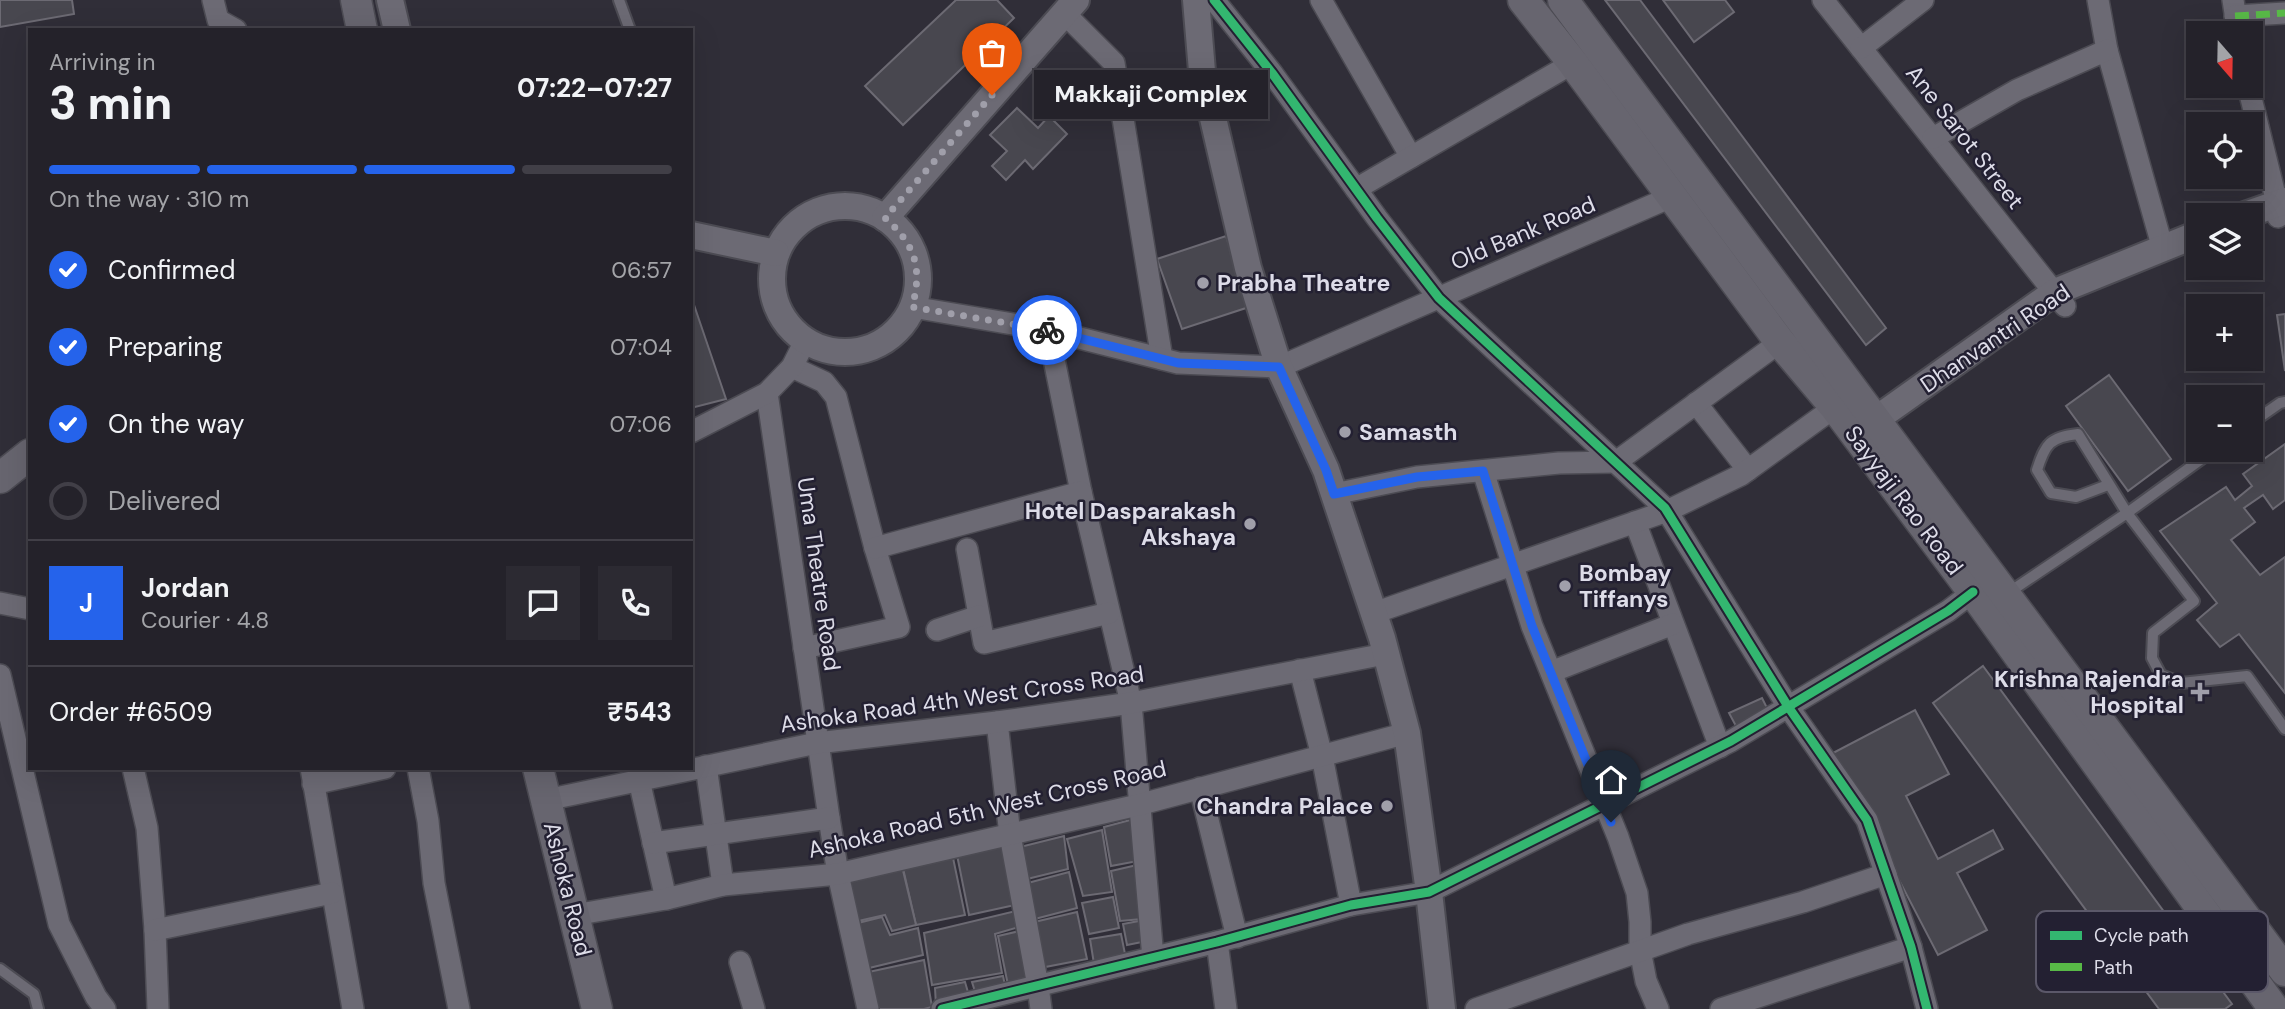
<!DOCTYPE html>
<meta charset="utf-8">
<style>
body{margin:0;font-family:"DM Sans",sans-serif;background:#2c2a32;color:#f1f3f6;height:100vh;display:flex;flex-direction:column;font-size:26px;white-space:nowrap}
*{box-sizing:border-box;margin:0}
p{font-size:23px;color:#a3a4a8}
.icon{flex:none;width:38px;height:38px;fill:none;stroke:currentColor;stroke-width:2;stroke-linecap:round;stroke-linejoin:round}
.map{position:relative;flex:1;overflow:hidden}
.drawer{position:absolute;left:28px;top:28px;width:665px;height:742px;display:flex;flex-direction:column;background:#24222a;border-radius:0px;box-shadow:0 7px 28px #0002,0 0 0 2px #413f47}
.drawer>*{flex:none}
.needle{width:46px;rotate:160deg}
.tools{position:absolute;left:2186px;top:21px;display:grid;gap:14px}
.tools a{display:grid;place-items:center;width:77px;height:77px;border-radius:0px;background:#24222a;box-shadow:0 7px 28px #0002,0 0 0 2px #413f47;font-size:35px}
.pin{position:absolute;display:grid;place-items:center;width:60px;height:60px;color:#fff;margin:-72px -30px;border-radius:50% 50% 50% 0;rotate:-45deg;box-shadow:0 0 7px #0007}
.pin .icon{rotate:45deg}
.courier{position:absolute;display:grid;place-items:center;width:70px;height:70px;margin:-35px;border:5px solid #2563eb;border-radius:50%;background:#fff;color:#222;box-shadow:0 2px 9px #0007}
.bubble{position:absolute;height:49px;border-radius:0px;background:#24222a;box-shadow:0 7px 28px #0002,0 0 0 2px #413f47;font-size:23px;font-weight:800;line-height:49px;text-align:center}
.headline em{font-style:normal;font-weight:800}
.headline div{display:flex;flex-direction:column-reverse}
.headline{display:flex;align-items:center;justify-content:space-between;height:119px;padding:0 21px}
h1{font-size:46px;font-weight:800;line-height:52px}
.bar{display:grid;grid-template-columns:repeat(4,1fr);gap:10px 7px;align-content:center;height:84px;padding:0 21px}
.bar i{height:9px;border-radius:5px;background:#413f47}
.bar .current{background:#2563eb}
.bar p{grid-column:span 4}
.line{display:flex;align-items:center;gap:18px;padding:0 21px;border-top:2px solid #413f47}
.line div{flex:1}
.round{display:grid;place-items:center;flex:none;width:74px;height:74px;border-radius:0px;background:#2c2a32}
ol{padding:0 21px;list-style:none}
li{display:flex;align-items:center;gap:21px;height:77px}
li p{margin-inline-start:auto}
li .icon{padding:7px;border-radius:50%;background:#2563eb;color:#fff;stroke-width:4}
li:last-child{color:#a3a4a8}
li i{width:38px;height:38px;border:4px solid #413f47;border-radius:50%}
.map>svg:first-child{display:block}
.building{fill:#48474f;stroke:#6c6a73;stroke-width:2}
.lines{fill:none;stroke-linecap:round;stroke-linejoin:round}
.service-casing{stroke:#4c4b53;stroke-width:14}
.minor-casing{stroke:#4c4b53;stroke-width:24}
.tertiary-casing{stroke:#4c4b53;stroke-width:30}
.secondary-casing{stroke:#4c4b53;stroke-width:33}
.service{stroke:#6c6a74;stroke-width:10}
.minor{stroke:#6c6a74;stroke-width:21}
.tertiary{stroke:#6c6a74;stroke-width:26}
.secondary{stroke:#67656f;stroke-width:30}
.quiet{stroke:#58b947;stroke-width:7;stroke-dasharray:14 7;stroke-linecap:butt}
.cycleway-casing{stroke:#232032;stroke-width:13}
.cycleway{stroke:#33b770;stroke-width:9}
.done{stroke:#a09faa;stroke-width:7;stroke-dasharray:0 12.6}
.route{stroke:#2563eb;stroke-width:9}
.poi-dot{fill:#a09faa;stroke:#232032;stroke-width:2.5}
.labels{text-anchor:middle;stroke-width:5;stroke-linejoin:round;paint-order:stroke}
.street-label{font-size:23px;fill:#dddce8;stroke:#232032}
.poi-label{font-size:23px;font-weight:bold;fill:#dddce8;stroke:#232032;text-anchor:start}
.key{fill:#232032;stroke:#5b5869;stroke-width:2}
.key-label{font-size:19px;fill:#dddce8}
</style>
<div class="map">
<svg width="2285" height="1009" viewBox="0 0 2285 1009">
<rect width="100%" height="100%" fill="#302e38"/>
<g class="building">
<path d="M0,0H72L74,14L0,27Z"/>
<path d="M956,0H997L1014,18L903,125L865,86Z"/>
<path d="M1605,0H1640L1886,328L1866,345Z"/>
<path d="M1663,0H1725L1734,12L1694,42Z"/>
<path d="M1017,108L1038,128L1049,116L1067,134L1033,169L1025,160L1006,180L992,166L1007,151L990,135Z"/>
<path d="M1226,236L1249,307L1182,329L1157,259Z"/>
<path d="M691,296L726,399L691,408Z"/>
<path d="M2285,314V371L2277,315Z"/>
<path d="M2109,375L2171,459L2128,491L2066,406Z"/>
<path d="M2285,444V500L2273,509L2263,495L2244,508L2255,522L2231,540L2260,575L2285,557V693L2239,634L2220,647L2197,620L2217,603L2160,531L2226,487L2235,500L2252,486L2243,474Z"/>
<path d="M1983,666L2232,1004L2225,1009H2159L1933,703Z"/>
<path d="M1762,698L1769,712L1737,728L1729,713Z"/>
<path d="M1915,710L1949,774L1906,796L1938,859L1993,830L2003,849L1957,873L1987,930L1938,955L1833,753Z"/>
<path d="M1134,819L1138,861L1111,866L1104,827Z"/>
<path d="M1102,830L1112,892L1083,896L1067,839Z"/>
<path d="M1064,836L1068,869L1023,880L1016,848Z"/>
<path d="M1005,839L1015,905L969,915L956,850Z"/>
<path d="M952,853L965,915L916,925L902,864Z"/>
<path d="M901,862L916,925L892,931L885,915L854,922L842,877Z"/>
<path d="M1137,865L1142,919L1120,921L1111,871Z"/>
<path d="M1069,872L1077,908L1031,920L1024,884Z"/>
<path d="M1113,897L1119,928L1089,934L1082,903Z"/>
<path d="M1020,910L1022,926L995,934L1002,973L932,985L924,933Z"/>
<path d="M1077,912L1087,959L1040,968L1030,923Z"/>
<path d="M882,917L890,935L918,928L923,955L865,969L854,924Z"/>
<path d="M1139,921L1142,942L1127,945L1123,924Z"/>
<path d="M1024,930L1033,984L1009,990L998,936Z"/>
<path d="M1121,934L1127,964L1095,970L1090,939Z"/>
<path d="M924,960L932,1007L924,1009H872L864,973Z"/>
<path d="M1003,976L1006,990L977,998L972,982Z"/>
<path d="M965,982L970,999L936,1006L935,988Z"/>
</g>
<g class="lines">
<defs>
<g id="service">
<path d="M619,0L630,30"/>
<path d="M2250,424L2280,403L2285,402"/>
<path d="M2108,485L2076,497L2051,493L2037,470C2045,444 2050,437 2078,434L2127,513L2214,450"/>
<path d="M2008,593L2127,513L2194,601L2153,633L2152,658L2161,675L2181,683L2247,676L2285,729"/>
<path d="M0,969L34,994L38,1009"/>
</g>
<g id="minor">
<path d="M213,0L218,20L236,30"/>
<path d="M1214,0L1272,73L1377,218L1439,298L1665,508L1789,708L1867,820L1911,947L1927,1009"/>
<path d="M1321,0L1411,157"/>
<path d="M1823,0L2065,306"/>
<path d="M2098,0L2107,50L2163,249"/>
<path d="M2233,0L2238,33"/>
<path d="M1064,13L1114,63L1162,359"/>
<path d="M2235,16L2285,13"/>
<path d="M1861,48L1923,0"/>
<path d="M2248,86L2277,203L2278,217"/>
<path d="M1933,138L2017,90L2107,50"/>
<path d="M1356,189L1573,63"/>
<path d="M912,307L1048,330L1178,363L1279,367L1671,197"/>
<path d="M1048,330L1081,492L1131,703L1153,958"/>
<path d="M792,367L824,382L836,397L875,548L899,627L804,648"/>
<path d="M767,393L829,818L838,874L868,1009"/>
<path d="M1696,403L1748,470"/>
<path d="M691,432L767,393L792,367L805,341"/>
<path d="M1483,471L1532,626L1618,837L1637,893L1640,922V950L1646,981L1658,1009"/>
<path d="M1334,494L1417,477L1559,463L1616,462L1780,342"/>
<path d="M1635,522L1720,747"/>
<path d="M875,548L1081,492"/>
<path d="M967,549L984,643L1109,613"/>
<path d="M0,603L30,609"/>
<path d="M1374,613L1667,511L1741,475L1835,407"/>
<path d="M937,630L979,616"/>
<path d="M1300,670L1322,756L1351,905"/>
<path d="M1551,672L1673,624"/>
<path d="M0,675L59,924L96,997L105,1009"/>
<path d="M997,722L1010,835L1038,986L1041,1009"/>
<path d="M706,766L723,885"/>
<path d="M133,768L147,828L155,930L158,1009"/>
<path d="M311,768L353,1009"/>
<path d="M418,768L428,821L434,883L459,1009"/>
<path d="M639,780L666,899"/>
<path d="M313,784L385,768"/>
<path d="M1200,788L1237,937"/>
<path d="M546,800L817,743L997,722L1131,703L1385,654"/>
<path d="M653,843L829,818"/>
<path d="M574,915L666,899L723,885L838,874L1138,805L1407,733"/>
<path d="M155,930L332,893"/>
<path d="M1217,942L1226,1009"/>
<path d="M740,962L754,1009"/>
<path d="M942,1009L1217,942L1351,905L1429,892L1731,741L1948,611L1973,592"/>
<path d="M1476,1009L1688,934L1803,902L1886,874"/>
<path d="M1721,1009L1911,947"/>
</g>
<g id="tertiary">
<path d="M390,0L397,30"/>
<path d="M1196,0L1202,71L1248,268L1279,367L1326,470L1382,638L1407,733L1429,892L1442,1009"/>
<circle cx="845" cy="279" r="73"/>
<path d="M2245,215L2285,201"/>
<path d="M885,218L1076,0"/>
<path d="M691,235L776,253"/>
<path d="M1875,420L2055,292L2198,234"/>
</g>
<g id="secondary">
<path d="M356,0L362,30"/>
<path d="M1523,0L1573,63L1780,342L1835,407L1973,592L2274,1009"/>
<path d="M1563,0L2285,971"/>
<path d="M0,478L30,454"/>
<path d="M538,768L597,1009"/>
</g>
</defs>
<use href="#service" class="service-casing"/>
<use href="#minor" class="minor-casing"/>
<use href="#tertiary" class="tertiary-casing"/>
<use href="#secondary" class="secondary-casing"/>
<use href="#service" class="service"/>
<use href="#minor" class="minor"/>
<use href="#tertiary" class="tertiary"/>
<use href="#secondary" class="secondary"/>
<path class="quiet" d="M2235,16L2285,13"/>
<defs>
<g id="cycleway">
<path d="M1214,0L1272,73L1377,218L1439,298L1665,508L1789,708L1867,820L1911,947L1927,1009"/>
<path d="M942,1009L1217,942L1351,905L1429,892L1731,741L1948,611L1973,592"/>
</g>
</defs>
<use href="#cycleway" class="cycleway-casing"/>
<use href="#cycleway" class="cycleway"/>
</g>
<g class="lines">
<path class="done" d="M992,95L885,218C915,244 923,268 912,307L1047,330"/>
<path class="route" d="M1047,330L1178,363L1279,367L1326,470L1334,494L1417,477L1483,471L1532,626L1611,822"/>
</g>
<g class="poi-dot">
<circle cx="1203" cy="283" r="7"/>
<circle cx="1345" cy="432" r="7"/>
<circle cx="1250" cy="524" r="7"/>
<circle cx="1565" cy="586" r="7"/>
<path d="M2196.5 681.5h7v7h7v7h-7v7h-7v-7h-7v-7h7z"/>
<circle cx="1387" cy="806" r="7"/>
</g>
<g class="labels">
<g class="street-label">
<text transform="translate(1965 137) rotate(52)" y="8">Ane Sarot Street</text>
<text transform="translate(1523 233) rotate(-23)" y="8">Old Bank Road</text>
<text transform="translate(1995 338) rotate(-34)" y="8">Dhanvantri Road</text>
<text transform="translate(1904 500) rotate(53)" y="8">Sayyaji Rao Road</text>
<text transform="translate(819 574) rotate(82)" y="8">Uma Theatre Road</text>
<text transform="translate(962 699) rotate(-8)" y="8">Ashoka Road 4th West Cross Road</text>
<text transform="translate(987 809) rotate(-13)" y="8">Ashoka Road 5th West Cross Road</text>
<text transform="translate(568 889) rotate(76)" y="8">Ashoka Road</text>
</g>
<g class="poi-label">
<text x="1217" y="291">Prabha Theatre</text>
<text x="1359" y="440">Samasth</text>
<text x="1236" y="519" text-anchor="end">Hotel Dasparakash<tspan x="1236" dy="26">Akshaya</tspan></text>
<text x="1579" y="581">Bombay<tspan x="1579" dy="26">Tiffanys</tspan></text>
<text x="2184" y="687" text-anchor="end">Krishna Rajendra<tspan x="2184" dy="26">Hospital</tspan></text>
<text x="1373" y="814" text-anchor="end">Chandra Palace</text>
</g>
</g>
<rect x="2036" y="911" width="232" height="81" rx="10" class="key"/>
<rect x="2050" y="931" width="32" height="9" fill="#33b770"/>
<rect x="2050" y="963" width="32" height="8" fill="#58b947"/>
<g class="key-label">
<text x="2094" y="942">Cycle path</text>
<text x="2094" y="974">Path</text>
</g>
</svg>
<div class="tools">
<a><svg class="needle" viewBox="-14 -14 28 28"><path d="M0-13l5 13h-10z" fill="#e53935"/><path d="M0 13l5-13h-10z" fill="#a3a4a8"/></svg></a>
<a><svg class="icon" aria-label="locate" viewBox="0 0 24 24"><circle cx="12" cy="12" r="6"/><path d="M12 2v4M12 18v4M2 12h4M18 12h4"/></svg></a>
<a><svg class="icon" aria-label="layers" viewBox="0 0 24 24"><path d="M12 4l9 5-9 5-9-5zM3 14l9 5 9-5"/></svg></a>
<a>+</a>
<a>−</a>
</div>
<div class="pin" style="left:992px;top:95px;background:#ea580c"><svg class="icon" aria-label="bag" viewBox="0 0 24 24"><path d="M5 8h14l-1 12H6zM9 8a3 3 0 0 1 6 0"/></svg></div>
<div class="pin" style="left:1611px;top:822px;background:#1f2937"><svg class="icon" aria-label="home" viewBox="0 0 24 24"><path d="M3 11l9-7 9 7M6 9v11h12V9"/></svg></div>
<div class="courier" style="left:1047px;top:330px"><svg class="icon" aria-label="bike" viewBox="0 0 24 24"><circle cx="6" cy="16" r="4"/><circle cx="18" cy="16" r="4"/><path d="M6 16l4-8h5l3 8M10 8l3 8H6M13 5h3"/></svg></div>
<div class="bubble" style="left:1034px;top:70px;width:234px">Makkaji Complex</div>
<section class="drawer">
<div class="headline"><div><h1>3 min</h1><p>Arriving in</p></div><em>07:22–07:27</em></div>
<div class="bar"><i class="current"></i><i class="current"></i><i class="current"></i><i></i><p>On the way · 310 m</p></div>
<ol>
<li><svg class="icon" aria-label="check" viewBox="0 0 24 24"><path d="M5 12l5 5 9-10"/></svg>Confirmed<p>06:57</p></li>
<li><svg class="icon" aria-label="check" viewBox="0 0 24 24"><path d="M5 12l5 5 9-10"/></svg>Preparing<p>07:04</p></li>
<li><svg class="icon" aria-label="check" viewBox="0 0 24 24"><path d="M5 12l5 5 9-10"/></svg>On the way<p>07:06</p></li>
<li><i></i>Delivered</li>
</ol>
<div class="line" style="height:126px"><b class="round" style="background:#2563eb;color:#fff">J</b><div><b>Jordan</b><p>Courier · 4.8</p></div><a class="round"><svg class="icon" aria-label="chat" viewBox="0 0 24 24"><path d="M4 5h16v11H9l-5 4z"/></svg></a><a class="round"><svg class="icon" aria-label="phone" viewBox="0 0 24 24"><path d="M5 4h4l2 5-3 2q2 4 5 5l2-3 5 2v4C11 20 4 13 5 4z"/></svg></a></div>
<div class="line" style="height:91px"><div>Order #6509</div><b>₹543</b></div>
</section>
</div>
